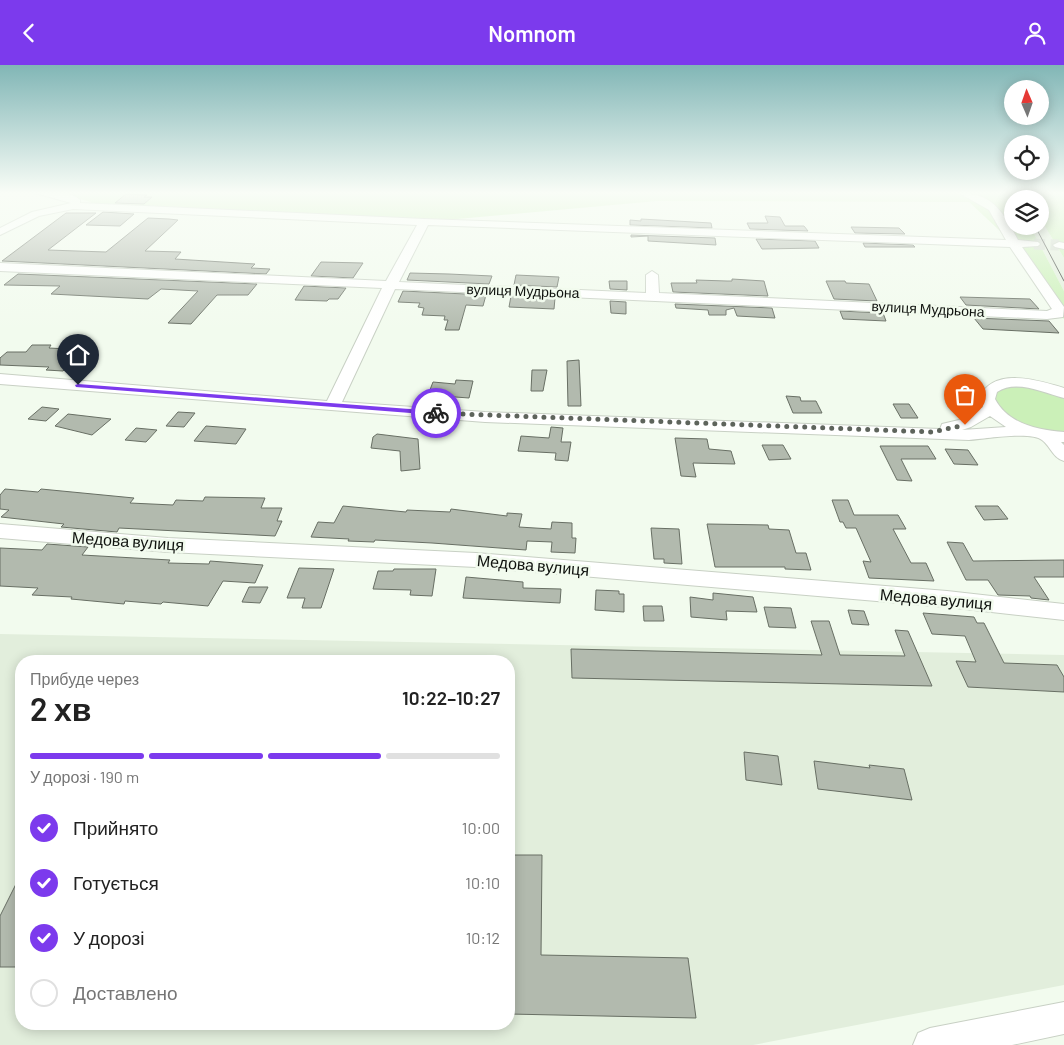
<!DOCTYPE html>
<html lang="uk">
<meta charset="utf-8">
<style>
body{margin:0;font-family:Barlow,sans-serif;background:#f2f2f2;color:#222;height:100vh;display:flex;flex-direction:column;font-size:19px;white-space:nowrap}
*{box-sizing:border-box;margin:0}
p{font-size:16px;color:#767676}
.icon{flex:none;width:28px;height:28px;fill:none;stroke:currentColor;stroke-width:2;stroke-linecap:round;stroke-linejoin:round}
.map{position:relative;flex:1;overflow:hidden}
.panel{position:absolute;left:15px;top:590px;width:500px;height:375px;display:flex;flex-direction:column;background:#fff;border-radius:20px;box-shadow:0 2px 12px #0003}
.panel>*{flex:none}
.needle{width:32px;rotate:358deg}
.buttons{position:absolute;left:1004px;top:15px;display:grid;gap:10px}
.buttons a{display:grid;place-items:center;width:45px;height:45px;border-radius:50%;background:#fff;box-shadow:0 2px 12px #0003;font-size:25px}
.pin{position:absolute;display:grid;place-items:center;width:42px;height:42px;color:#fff;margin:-51px -21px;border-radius:50% 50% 50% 0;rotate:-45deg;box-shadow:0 0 5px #0007}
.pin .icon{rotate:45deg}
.courier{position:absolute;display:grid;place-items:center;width:50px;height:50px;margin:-25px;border:4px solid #7c3aed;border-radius:50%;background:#fff;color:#222;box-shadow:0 1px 6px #0007}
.overview em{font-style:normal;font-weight:600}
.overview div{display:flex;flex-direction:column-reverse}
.overview{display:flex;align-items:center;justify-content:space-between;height:85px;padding:0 15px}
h1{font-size:32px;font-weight:600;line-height:38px}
.bar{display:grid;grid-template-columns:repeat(4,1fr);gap:8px 5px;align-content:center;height:60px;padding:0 15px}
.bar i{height:6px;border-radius:4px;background:#e0e0e0}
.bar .current{background:#7c3aed}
.bar p{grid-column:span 4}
ol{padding:0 15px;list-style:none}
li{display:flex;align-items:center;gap:15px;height:55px}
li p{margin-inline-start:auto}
li .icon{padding:5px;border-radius:50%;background:#7c3aed;color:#fff;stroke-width:4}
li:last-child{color:#767676}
li i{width:28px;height:28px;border:2px solid #e0e0e0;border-radius:50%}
header{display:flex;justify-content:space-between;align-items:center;height:65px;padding:0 15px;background:#7c3aed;color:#fff;font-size:22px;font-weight:600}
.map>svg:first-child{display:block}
.built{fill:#e2eedc;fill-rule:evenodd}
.green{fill:#cbf0b8}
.building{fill:#b2baae;stroke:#686f64}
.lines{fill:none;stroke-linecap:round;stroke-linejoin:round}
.minor-tunnel{stroke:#d0d8cc;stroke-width:11;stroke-dasharray:11 5.5;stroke-linecap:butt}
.minor-casing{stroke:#c8d0c4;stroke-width:2}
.minor{fill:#fff;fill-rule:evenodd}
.tram{stroke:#363a35;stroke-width:1}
.route{fill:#7c3aed}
.done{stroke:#5e645c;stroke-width:5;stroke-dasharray:0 9}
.labels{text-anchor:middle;stroke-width:5;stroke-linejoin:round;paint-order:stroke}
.far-street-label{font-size:14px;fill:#0f120e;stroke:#f2fbee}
.street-label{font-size:16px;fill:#0f120e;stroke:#f2fbee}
</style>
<header><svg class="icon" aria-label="back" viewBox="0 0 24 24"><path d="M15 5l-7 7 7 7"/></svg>Nomnom<svg class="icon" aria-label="person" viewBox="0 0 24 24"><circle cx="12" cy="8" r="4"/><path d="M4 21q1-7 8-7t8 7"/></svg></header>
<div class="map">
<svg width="1064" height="980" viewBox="0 0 1064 980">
<rect width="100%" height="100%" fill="#f2fbee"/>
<g class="built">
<path d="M1040,153L1064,193V226L1030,161H1040Z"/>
<path d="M0,569L1064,590V920L753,980H0ZM21,596H509V959H21Z"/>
</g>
<g class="green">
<path d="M58,128H1016L1017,134H1012V161H1030L1064,226V254L1014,179L969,137L657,136L424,157L91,142V137Z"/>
<path d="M1031,128H1064V193L1040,153V134H1032Z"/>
<path d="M1009,319L1064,329V371L1018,361L989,330Z"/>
</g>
<g class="building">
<path d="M126,129L147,130L144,132H152L144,139L115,138Z"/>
<path d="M103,147L134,149L120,161L86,160Z"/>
<path d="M66,148H96L48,185L106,187L148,153L169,154L178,155L145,186L181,187L175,194L255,199L251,203L270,204L266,209L2,196Z"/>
<path d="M765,151L780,152L785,161H804L808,166L750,164L747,158H768Z"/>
<path d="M641,154L711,158L712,163L630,160V155L641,156Z"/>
<path d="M851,162L899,163L905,169L855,168Z"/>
<path d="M631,170L715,173L716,180L648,176V171L631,172Z"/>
<path d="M756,174L815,176L819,183L762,184Z"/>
<path d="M863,178L913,180L915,182H865Z"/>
<path d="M321,197L363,198L353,213L311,211Z"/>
<path d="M410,208L449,209L492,211L489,219L407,215Z"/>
<path d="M18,209L257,219L248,230H217L191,259L168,258L198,226L161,224L148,234L51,229L60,221L4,220Z"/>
<path d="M516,210L559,212L557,222L514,220Z"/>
<path d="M732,214L764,216L768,231L673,227L671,218H697L696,215L727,216H732Z"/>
<path d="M609,216H627V225L610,224Z"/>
<path d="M826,216H845L846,218L869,219L877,236L834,234Z"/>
<path d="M304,221L346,223L338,234H329L327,236L295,235Z"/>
<path d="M403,226L486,230L483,241L466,240L459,265H445L448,255H444L445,251L422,250L424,243L418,242L420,238L398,237Z"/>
<path d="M511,231L555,233L554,244L509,242Z"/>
<path d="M960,232L1030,234L1039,244L966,240Z"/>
<path d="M610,236L626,237V249L611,248Z"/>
<path d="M675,239L772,243L775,253L737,251L734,243L726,245V250H709L708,245L676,243Z"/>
<path d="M840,246L883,248L886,256L843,254Z"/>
<path d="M974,253L1049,256L1059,268L983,264Z"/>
<path d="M32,280H51L49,283L86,285L63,306L46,305L49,302L0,300V293L7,287H26Z"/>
<path d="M579,295L581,341H568L567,296Z"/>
<path d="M532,305H547L543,326H531Z"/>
<path d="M456,315L473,316L469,333L428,330L433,317L455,319Z"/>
<path d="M786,331L800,332L801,336H816L822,348H793Z"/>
<path d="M893,339H909L918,353H901Z"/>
<path d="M42,342L59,344L46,356L28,354Z"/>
<path d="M178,347L195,348L184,362L166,361Z"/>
<path d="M68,349L111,354L92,370L55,361Z"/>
<path d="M206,361L246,364L236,379L194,376Z"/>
<path d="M551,362L563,363L561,377H571L568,396L555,395L556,388L518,386L521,371L549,373Z"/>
<path d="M136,363L157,365L146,377L125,375Z"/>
<path d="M377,369L418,374L420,404L401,406L400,386L371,383L373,372Z"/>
<path d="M675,373L707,374L709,384L731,386L735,399L693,398L696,412L681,411Z"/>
<path d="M762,380H783L791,394L769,395Z"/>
<path d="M880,381H928L936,394H901L912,416L897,415Z"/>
<path d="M945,384L968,385L978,400L954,399Z"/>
<path d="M5,424L38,427L41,424L134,433L130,438L173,440L176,435L203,436L205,432L265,433L261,443H282L277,456H282L275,471L119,463L117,467L61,462L64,459L1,452L9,445L0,444V430Z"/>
<path d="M832,435H848L854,450H898L906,464H893L911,498H926L934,516L869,513L863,496L871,497L856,463H846L843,457H840Z"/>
<path d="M343,441L406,447L407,445L450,447L451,444L507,451V448L522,449L519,462L551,464L552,457L572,458V473H576L575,488L551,487L552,477L527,476L526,485L432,478L375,475L374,477L348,476L349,474L311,472L318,457L334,458Z"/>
<path d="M975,441H998L1008,454L984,455Z"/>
<path d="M707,459L768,460L769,464L789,465L796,488H806L811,505L785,504V502H715Z"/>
<path d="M651,463L679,464L682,499L664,498V494H654Z"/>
<path d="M947,477L963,478L973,496L1064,495V512H1034L1049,535L1031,533L1030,531L998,530L988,515H966Z"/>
<path d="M47,479L88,482L82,490L170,495L168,498L209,499L210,496L263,500L255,518L223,516L208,541L163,537L161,539L125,536L124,539L71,534L72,532L32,530L38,523L0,521V483L42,485Z"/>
<path d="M299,503L334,504L321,543H302L305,533H287Z"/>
<path d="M394,504H436L432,531L410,530L411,525L373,524L378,506H393Z"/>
<path d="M466,512L523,517V523L561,524L560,538L463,533Z"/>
<path d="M249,522H268L260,538L242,537Z"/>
<path d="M596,525L619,526V529H624V547L595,545Z"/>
<path d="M713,528L753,532L757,547L726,546L727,555L691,552L690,532L713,535Z"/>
<path d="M643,541H662L664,556H644Z"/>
<path d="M764,542L791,543L796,563L769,562Z"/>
<path d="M848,545L864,546L869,560L852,559Z"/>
<path d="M923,548L974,552L977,558H984L1004,598L1057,600L1064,612V627L968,622L956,596L976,597L965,571L932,569Z"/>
<path d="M811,556H829L840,590L905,591L895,565L908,566L932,621L572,613L571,584L822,590Z"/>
<path d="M744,687L778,691L782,720L746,715Z"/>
<path d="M814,696L870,703L869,700L904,704L912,735L818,724Z"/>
<path d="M509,790H542L541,890L688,893L696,953L509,949Z"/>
<path d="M21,809V902H0V851Z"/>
</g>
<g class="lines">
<path class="minor-tunnel" d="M1034,179L1059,180"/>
<defs>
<g id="minor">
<path d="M35,128C48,128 70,125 80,135V138L424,154L1006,175L989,145L959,128C994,128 1003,148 1018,175L1038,177L1040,179L1038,181L1022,182L1064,242L1063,252L1047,254L395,224L342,337L485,347L940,364L942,359L959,355L983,342L979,334C992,301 1038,315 1064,323V333C1044,328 1016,314 997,327L995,334C1008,359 1038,365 1064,367V377H1061L1064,380V396C1053,393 1051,382 1042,375C1031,366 984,374 969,375L485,357L0,319V309L327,336L382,223L0,206V198L386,216L417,160L73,144L39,151L0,170V163L32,147L71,138ZM428,160L1010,182L1052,244L1047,246L659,228L658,210L652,206L646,210V228L399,217ZM990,351L1006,362L962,365L971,362Z"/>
<path d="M1059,177L1064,178V184L1055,182L1053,180Z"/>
<path d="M0,459L168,473L476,488L947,526L1064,539V555L947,542L476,502L168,487L0,473Z"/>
<path d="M1064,937V969L1012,980H913L918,968L930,963Z"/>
</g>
</defs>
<use href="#minor" class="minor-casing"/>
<use href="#minor" class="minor"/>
<g class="tram">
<path d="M1020,128L1022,134"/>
<path d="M1035,161L1064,216"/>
</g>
</g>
<linearGradient id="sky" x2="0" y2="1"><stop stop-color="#81b6b6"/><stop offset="0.48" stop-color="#f9fdf7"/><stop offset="1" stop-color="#f9fdf7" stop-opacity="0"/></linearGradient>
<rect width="1064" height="266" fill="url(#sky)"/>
<path class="route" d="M78,319L436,346L440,348L436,350L76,322L75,320Z"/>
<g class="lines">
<path class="done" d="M436,348L932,367L965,360"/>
</g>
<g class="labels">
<g class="far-street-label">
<text transform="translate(523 226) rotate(2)" y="5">вулиця Мудрьона</text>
<text transform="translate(928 244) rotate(3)" y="5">вулиця Мудрьона</text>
</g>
<g class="street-label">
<text transform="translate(128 476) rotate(4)" y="6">Медова вулиця</text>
<text transform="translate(533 500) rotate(5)" y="6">Медова вулиця</text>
<text transform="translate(936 534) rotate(5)" y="6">Медова вулиця</text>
</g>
</g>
</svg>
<div class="buttons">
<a><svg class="needle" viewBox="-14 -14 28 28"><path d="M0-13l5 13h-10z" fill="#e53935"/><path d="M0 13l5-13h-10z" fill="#767676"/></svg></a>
<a><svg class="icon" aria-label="locate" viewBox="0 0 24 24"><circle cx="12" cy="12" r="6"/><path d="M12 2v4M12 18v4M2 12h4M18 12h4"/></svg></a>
<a><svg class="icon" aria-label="layers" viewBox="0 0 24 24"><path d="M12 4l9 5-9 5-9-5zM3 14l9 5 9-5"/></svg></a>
</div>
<div class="pin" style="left:965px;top:360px;background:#ea580c"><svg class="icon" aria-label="bag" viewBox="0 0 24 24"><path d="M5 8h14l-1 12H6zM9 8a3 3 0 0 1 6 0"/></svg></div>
<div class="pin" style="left:78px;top:320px;background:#1f2937"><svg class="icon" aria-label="home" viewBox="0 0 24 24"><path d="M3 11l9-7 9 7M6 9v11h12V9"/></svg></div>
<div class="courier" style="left:436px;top:348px"><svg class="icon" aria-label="bike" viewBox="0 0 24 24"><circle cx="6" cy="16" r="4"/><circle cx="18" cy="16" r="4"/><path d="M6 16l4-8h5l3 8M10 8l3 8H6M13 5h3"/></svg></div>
<section class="panel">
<div class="overview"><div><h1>2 хв</h1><p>Прибуде через</p></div><em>10:22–10:27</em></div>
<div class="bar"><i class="current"></i><i class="current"></i><i class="current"></i><i></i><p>У дорозі · 190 m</p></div>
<ol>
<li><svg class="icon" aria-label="check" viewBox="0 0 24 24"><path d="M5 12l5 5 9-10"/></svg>Прийнято<p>10:00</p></li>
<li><svg class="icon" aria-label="check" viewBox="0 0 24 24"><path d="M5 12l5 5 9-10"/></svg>Готується<p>10:10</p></li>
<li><svg class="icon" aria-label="check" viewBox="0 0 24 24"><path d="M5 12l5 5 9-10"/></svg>У дорозі<p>10:12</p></li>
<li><i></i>Доставлено</li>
</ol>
</section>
</div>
